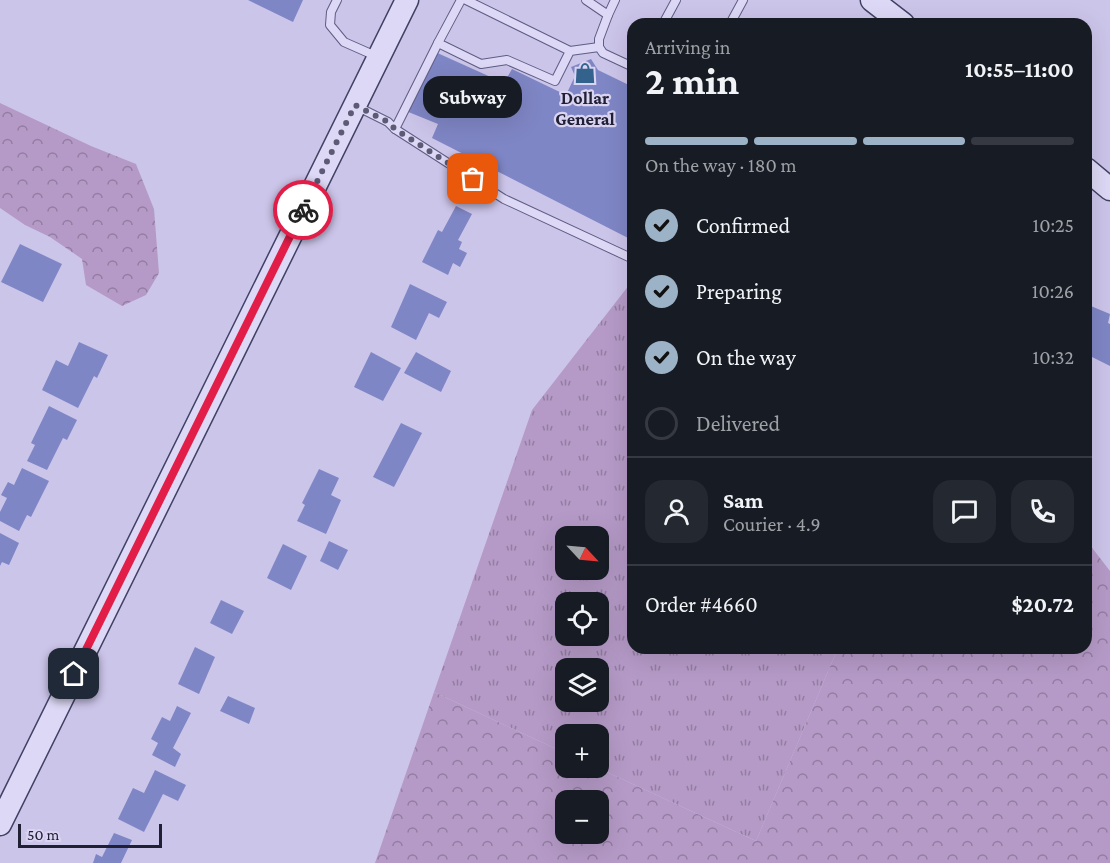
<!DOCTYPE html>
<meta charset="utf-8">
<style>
body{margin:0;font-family:"Crimson Pro",serif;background:#242831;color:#f1f3f6;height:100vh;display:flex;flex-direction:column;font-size:22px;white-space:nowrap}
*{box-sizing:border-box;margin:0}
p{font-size:20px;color:#9ea1a6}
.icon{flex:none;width:33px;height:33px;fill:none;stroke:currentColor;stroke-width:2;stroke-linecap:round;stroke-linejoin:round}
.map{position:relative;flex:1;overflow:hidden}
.sheet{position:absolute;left:627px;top:18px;width:465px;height:636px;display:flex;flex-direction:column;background:#171b24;border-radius:18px;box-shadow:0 6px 24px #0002}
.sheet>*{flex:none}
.needle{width:39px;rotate:116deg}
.tools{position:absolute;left:555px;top:526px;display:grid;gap:12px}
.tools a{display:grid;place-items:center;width:54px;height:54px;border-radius:12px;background:#171b24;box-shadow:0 6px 24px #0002;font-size:30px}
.scale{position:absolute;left:18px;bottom:15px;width:144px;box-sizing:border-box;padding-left:6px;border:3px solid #202035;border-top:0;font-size:16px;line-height:21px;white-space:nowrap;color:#202035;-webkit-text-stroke:4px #dad4f2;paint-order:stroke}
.pin{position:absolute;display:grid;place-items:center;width:51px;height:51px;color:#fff;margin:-26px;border-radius:12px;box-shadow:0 3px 9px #0006}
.courier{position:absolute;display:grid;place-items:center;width:60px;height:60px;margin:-30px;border:4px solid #e11d48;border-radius:50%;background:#fff;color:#222;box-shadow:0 2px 8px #0007}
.bubble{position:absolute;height:42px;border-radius:18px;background:#171b24;box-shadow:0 6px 24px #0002;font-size:20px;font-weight:700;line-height:42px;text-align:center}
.head em{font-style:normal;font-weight:700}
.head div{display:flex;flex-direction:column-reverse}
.head{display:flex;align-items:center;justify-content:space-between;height:102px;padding:0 18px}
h1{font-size:39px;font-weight:700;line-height:45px}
.bar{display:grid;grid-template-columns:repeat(4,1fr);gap:9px 6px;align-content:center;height:72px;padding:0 18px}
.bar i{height:8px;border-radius:4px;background:#363941}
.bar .active{background:#9cb2c7}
.bar p{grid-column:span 4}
.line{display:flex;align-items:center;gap:15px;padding:0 18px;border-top:2px solid #363941}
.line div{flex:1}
.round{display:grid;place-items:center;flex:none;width:63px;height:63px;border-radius:18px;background:#242831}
ol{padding:0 18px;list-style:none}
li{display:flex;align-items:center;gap:18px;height:66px}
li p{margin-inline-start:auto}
li .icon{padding:6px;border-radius:50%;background:#9cb2c7;color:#111;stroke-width:4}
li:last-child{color:#9ea1a6}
li i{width:33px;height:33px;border:3px solid #363941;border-radius:50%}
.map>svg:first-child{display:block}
.grass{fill:url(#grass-tufts);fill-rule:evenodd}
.forest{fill:url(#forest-crowns);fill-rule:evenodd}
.building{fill:#7f86c5}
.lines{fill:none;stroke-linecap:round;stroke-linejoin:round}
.lane-casing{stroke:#5e5d83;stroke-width:10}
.secondary-casing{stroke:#404165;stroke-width:25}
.lane{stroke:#ddd8f5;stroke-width:8}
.secondary{stroke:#ddd8f5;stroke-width:22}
.done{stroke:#5c5a74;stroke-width:6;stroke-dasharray:0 10.8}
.route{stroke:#e11d48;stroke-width:8}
.labels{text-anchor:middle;stroke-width:4.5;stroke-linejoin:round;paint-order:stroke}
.poi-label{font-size:18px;font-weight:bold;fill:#202035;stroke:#dad4f2}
</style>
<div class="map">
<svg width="1110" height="863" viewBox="0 0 1110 863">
<defs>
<pattern id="grass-tufts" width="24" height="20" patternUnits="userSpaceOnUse" patternTransform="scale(1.5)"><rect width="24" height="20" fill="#b59ac7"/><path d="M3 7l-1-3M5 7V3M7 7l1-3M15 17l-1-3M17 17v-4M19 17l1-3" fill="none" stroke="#937da2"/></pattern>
<pattern id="forest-crowns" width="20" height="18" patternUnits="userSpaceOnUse" patternTransform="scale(1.5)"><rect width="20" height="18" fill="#b59ac7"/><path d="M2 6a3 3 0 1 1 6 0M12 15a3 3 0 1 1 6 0" fill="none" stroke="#937da2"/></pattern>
</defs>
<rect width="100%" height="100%" fill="#ccc5ea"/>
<path class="grass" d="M633,280V648H838L756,841L598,768V735H566L565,753L434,692L532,410ZM566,537H598V570H566ZM566,603H598V636H566ZM566,669H598V702H566Z"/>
<g class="forest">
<path d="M0,103L91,146L136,164L154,209L159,273L146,295L122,306L86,285L82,259L50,237L25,225L0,208Z"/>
<path d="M1086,540L1110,571V863H375L434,692L565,753L566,768H598L756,841L838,648H1086ZM566,801H598V834H566Z"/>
</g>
<g class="building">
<path d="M248,0H303L293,22Z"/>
<path d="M433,51L504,83L512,69L566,95L575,76L571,67L591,59L598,70L633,87L632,240L432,138L438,124L401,109Z"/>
<path d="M456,206L472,214L458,240L462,242L459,249L467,253L460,267L453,263L448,275L422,262L438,230L442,232Z"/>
<path d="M20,244L62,264L43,302L1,282Z"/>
<path d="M410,284L447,302L439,318L429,313L416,340L391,327Z"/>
<path d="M1086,304L1110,314L1108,323L1110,324V366L1086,354Z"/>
<path d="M79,342L108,355L97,378L94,376L78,408L42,390L56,360L68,366Z"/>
<path d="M371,352L401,368L383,401L354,387Z"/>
<path d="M416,352L451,371L441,392L404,373Z"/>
<path d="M49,406L77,420L67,440L63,438L47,470L27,461L35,445L31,443Z"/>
<path d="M401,423L422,433L394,487L373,477Z"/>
<path d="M22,468L49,481L31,517L27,515L19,531L0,521V512L7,498L1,495L8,482L14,485Z"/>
<path d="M319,469L339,478L331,495L341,500L326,534L297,521L305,505L302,503Z"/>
<path d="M0,533L19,543L9,565L2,562L0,566Z"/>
<path d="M329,541L348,550L338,570L320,561Z"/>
<path d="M283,544L307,556L291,590L267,578Z"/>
<path d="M221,600L244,611L232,634L210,623Z"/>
<path d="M195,647L215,657L199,694L178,684Z"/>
<path d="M228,696L255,708L249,724L220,711Z"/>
<path d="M177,706L191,713L173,748L181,754L175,767L152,755L158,743L151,739L162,717L170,721Z"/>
<path d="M155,770L186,785L178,801L163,794L144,832L118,819L133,788L144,793Z"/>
<path d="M114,833L132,840L121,863H93L96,854L102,857Z"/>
</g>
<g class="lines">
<defs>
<g id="lane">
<path d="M337,0L331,12L330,25L344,42L378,57"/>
<path d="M461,0L438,43L481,64L507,60L555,81L570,51L599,47"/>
<path d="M466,0L570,51"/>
<path d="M586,0L608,15L615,0"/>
<path d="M608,15L599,39V47L603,53L633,67"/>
<path d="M663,24L676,0"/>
<path d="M730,24L743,0"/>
<path d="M356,106L388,122L395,129L504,199L631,258L633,254"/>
<path d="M395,129L438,43"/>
</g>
<g id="secondary">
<path d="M872,0L903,24"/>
<path d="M1086,169L1110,189"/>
<path d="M0,824L407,0"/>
</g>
</defs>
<use href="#lane" class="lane-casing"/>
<use href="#secondary" class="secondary-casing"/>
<use href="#lane" class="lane"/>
<use href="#secondary" class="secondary"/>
</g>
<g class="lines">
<path class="done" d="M303,210L355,105L388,122L395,129L473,179"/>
<path class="route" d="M74,674L303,210"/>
</g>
<defs>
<symbol id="shop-bare" viewBox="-9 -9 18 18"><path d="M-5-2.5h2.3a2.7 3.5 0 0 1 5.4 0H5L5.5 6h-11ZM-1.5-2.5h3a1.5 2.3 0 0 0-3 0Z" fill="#33628d" stroke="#dad4f2" stroke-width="2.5" paint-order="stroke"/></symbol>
</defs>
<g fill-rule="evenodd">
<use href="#shop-bare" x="570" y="58" width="30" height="30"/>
</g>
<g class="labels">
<g class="poi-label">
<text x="585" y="104">Dollar<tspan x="585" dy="21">General</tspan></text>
</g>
</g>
</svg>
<div class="tools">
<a><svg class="needle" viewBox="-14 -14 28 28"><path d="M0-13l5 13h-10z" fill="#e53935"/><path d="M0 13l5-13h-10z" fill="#9ea1a6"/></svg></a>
<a><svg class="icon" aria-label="locate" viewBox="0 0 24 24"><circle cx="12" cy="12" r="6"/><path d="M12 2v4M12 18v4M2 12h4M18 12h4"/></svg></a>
<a><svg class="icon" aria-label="layers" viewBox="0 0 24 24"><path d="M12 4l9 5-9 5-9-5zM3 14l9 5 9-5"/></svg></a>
<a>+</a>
<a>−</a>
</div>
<div class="scale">50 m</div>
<div class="pin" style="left:473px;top:179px;background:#ea580c"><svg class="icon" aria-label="bag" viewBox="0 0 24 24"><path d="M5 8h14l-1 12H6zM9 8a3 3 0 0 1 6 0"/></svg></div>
<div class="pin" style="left:74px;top:674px;background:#1f2937"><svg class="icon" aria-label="home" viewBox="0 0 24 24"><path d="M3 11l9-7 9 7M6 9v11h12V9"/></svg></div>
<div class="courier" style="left:303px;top:210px"><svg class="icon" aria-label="bike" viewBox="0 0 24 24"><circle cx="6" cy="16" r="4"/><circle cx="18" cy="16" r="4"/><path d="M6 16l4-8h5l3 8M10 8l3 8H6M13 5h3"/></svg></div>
<div class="bubble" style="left:423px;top:76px;width:99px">Subway</div>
<section class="sheet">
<div class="head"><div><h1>2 min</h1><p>Arriving in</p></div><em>10:55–11:00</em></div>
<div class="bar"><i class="active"></i><i class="active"></i><i class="active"></i><i></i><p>On the way · 180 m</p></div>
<ol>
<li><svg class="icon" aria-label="check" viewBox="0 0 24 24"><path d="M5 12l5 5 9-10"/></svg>Confirmed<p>10:25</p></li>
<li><svg class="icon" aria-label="check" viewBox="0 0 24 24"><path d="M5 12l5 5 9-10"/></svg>Preparing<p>10:26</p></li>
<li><svg class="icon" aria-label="check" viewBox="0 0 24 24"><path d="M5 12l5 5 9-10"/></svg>On the way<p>10:32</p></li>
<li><i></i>Delivered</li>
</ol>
<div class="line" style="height:108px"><a class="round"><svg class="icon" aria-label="person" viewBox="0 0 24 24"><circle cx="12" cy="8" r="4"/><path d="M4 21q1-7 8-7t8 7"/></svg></a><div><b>Sam</b><p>Courier · 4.9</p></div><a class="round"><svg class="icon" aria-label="chat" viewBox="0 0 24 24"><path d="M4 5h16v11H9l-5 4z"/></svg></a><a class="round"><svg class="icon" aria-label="phone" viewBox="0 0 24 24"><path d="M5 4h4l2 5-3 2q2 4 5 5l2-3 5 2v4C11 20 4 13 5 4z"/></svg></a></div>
<div class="line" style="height:78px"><div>Order #4660</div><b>$20.72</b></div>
</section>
</div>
